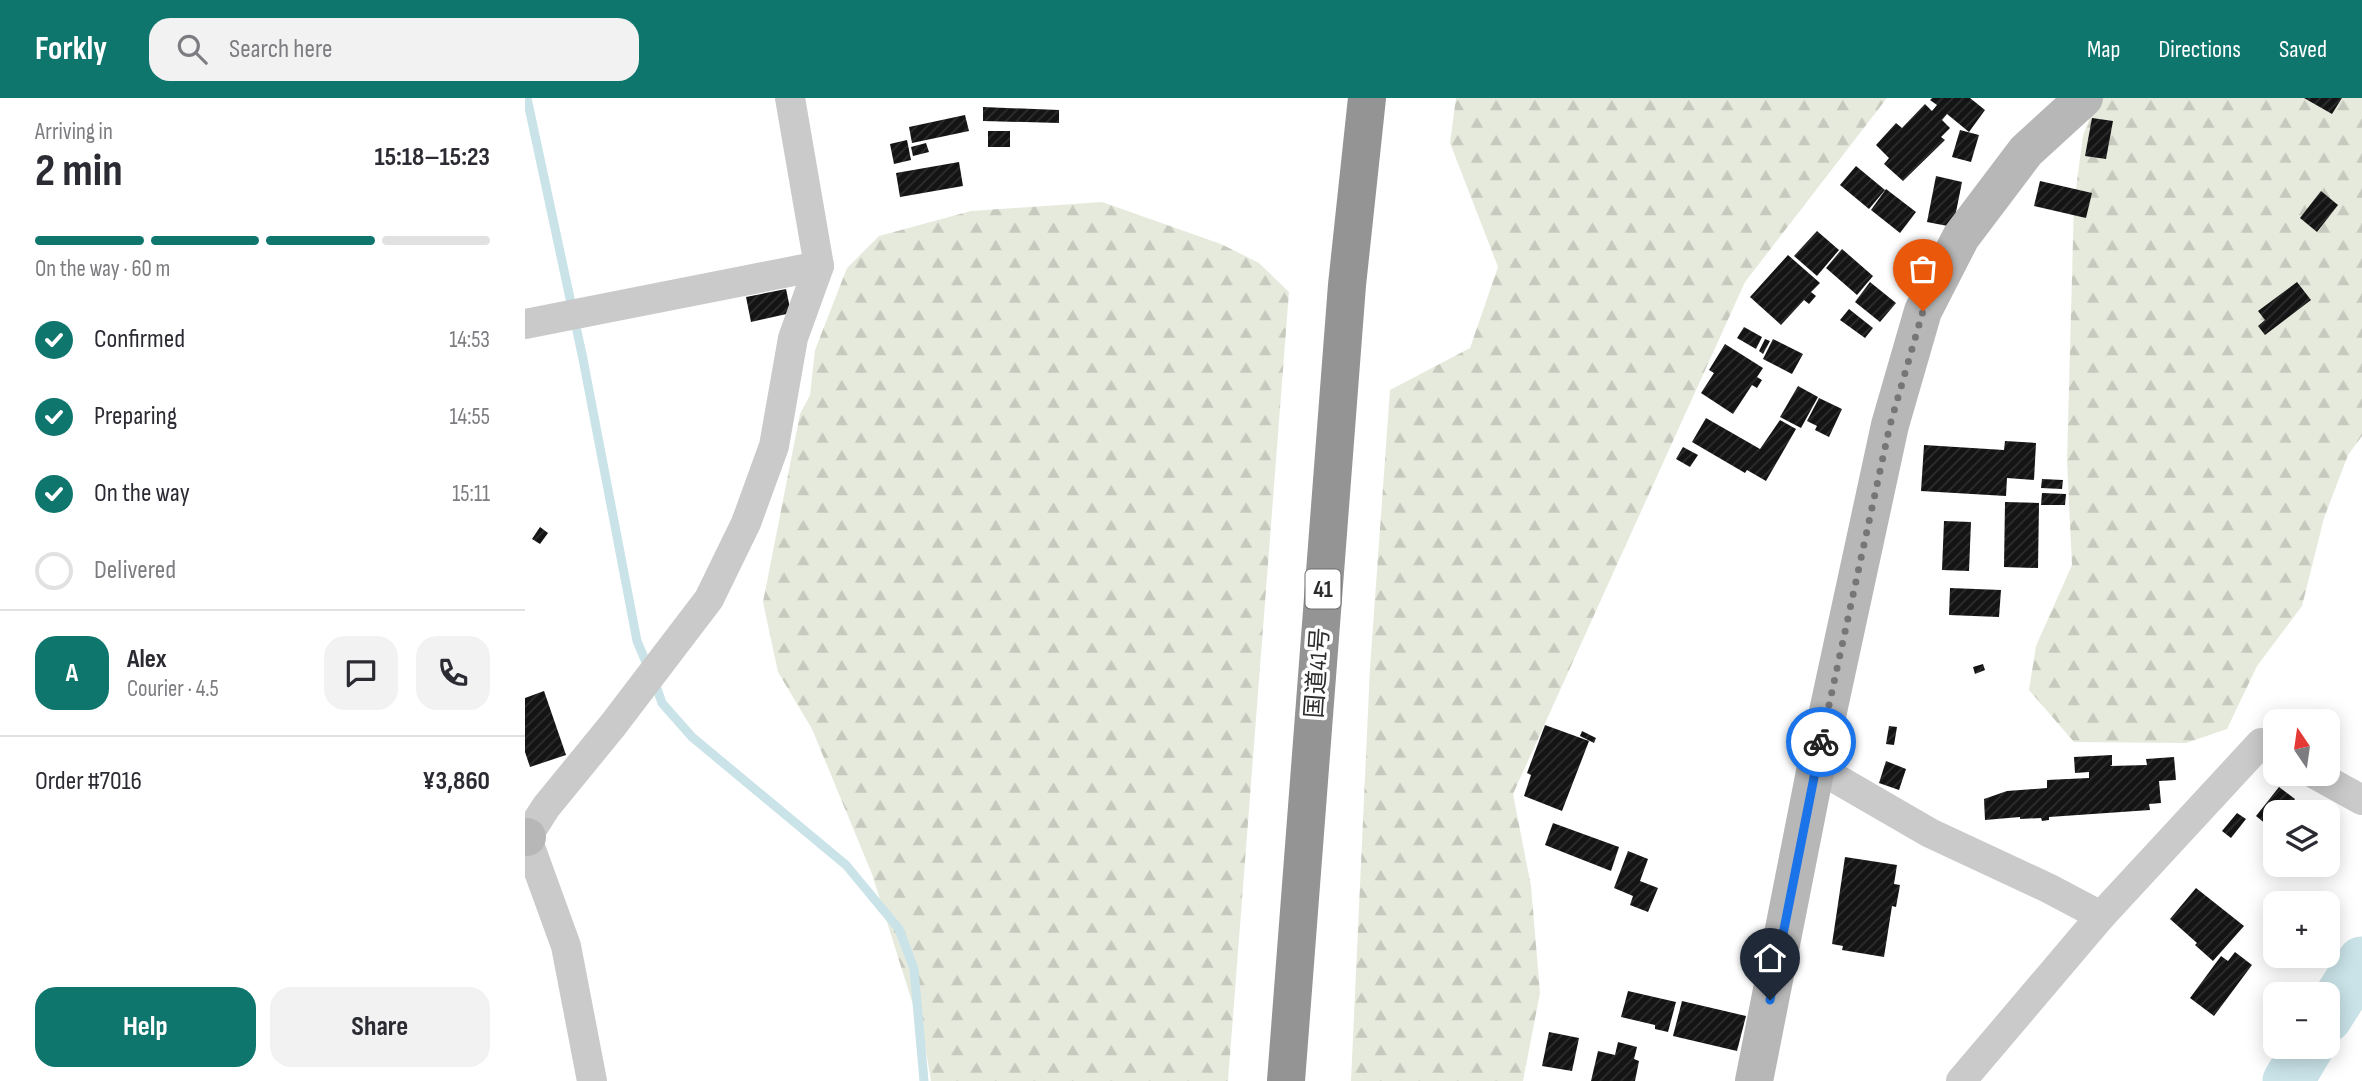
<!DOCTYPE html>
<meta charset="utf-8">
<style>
body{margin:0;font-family:"Sofia Sans Condensed","Noto Sans JP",sans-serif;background:#f2f2f3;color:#2b2b33;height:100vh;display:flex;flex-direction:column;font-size:26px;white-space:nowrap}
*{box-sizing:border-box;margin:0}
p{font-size:23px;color:#7c7c81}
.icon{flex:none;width:38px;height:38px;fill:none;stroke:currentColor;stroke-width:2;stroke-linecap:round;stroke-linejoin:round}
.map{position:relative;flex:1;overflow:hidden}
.side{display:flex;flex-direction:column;background:#fff;width:525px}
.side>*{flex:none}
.needle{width:46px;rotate:347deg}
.buttons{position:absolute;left:1738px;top:611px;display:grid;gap:14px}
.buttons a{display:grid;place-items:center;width:77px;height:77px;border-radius:14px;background:#fff;box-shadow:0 4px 18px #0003;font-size:35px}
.pin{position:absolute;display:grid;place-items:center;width:60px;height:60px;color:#fff;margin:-72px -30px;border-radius:50% 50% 50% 0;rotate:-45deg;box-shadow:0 0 7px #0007}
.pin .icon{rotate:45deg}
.courier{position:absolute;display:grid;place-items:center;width:70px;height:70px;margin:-35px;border:5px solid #1a73e8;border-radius:50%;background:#fff;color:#222;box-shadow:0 2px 9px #0007}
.summary em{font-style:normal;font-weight:700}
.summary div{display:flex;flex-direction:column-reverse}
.summary{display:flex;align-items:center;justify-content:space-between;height:119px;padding:0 35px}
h1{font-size:46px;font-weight:700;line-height:52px}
.bar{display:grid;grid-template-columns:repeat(4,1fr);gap:10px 7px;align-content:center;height:84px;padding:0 35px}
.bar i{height:9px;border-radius:5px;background:#e1e1e2}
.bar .current{background:#0f766e}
.bar p{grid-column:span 4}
.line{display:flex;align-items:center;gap:18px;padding:0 35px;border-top:2px solid #e1e1e2}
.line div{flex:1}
.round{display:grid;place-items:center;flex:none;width:74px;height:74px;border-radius:21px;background:#f2f2f3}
ol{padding:0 35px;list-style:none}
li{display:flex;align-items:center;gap:21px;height:77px}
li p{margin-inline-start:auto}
li .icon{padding:7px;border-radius:50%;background:#0f766e;color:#fff;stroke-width:4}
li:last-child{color:#7c7c81}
li i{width:38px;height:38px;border:4px solid #e1e1e2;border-radius:50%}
.action{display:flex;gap:14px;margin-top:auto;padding:14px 35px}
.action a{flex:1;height:80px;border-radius:21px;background:#0f766e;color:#fff;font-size:28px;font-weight:700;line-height:80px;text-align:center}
.action a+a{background:#f2f2f3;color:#2b2b33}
header{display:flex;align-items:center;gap:42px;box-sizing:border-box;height:98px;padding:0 35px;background:#0f766e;color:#fff}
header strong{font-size:33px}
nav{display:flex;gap:38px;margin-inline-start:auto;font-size:24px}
.search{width:490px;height:63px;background:#f2f2f3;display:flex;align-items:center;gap:18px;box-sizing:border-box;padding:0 24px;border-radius:21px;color:#7c7c81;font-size:26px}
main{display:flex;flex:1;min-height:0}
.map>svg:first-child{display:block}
.forest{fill:url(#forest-firs)}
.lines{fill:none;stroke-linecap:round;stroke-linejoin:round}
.stream{stroke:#c9e3e8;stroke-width:9}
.river{stroke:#c9e3e8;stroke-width:51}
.building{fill:url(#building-hatch)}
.street{stroke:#cacaca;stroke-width:30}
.secondary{stroke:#b7b7b7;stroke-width:38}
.highway{stroke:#949494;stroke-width:38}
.done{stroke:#767676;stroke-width:7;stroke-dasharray:0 12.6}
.route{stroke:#1a73e8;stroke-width:9}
.labels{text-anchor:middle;stroke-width:7;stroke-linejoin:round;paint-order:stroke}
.shield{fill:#fff;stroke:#6c6c6c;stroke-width:2}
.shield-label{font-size:23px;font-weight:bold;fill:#2d2d2d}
.street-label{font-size:24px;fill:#2d2d2d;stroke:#fff}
</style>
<header>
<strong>Forkly</strong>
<div class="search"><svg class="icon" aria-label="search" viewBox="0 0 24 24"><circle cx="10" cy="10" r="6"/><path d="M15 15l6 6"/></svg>Search here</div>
<nav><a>Map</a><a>Directions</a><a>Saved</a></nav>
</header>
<main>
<section class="side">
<div class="summary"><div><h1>2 min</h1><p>Arriving in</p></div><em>15:18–15:23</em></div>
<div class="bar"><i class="current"></i><i class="current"></i><i class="current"></i><i></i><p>On the way · 60 m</p></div>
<ol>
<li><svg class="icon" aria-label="check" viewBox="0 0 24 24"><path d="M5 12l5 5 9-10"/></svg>Confirmed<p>14:53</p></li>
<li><svg class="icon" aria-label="check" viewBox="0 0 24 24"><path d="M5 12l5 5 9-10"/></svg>Preparing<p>14:55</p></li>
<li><svg class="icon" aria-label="check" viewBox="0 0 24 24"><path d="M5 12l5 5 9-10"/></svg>On the way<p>15:11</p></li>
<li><i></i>Delivered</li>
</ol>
<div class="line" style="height:126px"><b class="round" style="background:#0f766e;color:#fff">A</b><div><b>Alex</b><p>Courier · 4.5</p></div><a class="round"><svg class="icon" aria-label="chat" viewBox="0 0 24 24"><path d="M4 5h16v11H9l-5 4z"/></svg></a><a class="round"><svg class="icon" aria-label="phone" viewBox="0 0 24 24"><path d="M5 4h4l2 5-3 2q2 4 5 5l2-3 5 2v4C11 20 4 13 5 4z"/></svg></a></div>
<div class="line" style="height:91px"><div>Order #7016</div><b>¥3,860</b></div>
<div class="action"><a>Help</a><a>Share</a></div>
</section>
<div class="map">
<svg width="1837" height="983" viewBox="0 0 1837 983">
<defs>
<pattern id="forest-firs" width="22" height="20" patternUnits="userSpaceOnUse" patternTransform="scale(1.75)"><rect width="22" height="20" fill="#e6eadc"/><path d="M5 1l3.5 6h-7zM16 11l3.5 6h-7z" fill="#c6c9bd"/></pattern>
<pattern id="building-hatch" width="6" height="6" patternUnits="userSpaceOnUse" patternTransform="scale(1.75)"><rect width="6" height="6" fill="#141414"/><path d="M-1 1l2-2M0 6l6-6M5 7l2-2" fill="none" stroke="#2e2e2e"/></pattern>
</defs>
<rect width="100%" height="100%" fill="#fff"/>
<g class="forest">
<path d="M931,0H1362L1220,184L988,696L1006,788L1015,895L998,983H826L845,570L865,292L945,250L973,169L925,45Z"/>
<path d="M1572,0H1837V338L1823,357L1799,420L1777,508L1732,568L1702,631L1661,645L1549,644L1504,592L1511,548L1547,467L1542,362L1549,105L1558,38Z"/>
<path d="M577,104L696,146L734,165L764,194L703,983H406L399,942L347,776L287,631L253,574L238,504L275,316L285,297L290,252L322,170L354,138L446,113Z"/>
</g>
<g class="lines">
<g class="stream">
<path d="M2,0L58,261L112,543L123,569"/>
<path d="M129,582L137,605L167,639L321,767L374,831L389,871L399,983"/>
</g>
<g class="river">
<path d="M1802,919L1837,864"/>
<path d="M1763,983L1784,948"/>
</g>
</g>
<g class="building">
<path d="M1407,0H1445L1460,12L1444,34L1422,16L1417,22L1425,30L1416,39L1420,42L1378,83L1359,66L1364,60L1351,47L1371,25L1377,30L1400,6L1407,13L1412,7L1405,2Z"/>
<path d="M1779,0H1817L1807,16Z"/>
<path d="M458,9L534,12V25L458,23Z"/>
<path d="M440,17L444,33L387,45L384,29Z"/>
<path d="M1567,20L1588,23L1581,61L1560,58Z"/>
<path d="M1435,32L1454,37L1446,64L1427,59Z"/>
<rect x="463" y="33" width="22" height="16"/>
<path d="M382,42L386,62L369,66L365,46Z"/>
<path d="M401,45L404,54L388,58L386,49Z"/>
<path d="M434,64L438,88L375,99L371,75Z"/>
<path d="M1331,68L1360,92L1344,111L1315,87Z"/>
<path d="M1411,78L1437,84L1428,129L1402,124Z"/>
<path d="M1515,83L1567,95L1561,120L1509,108Z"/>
<path d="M1361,91L1391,114L1375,135L1346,112Z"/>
<path d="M1796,93L1813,107L1792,134L1775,120Z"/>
<path d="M1292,133L1314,152L1292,178L1269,158Z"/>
<path d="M1317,151L1348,178L1332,197L1301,170Z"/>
<path d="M1263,157L1295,185L1286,194L1291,198L1284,206L1279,202L1256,227L1225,199Z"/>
<path d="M1345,184L1371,205L1355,224L1330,204Z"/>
<path d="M1772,184L1786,202L1740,237L1733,228L1740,222L1733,213Z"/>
<path d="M261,191L266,215L226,224L221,199Z"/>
<path d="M1324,211L1348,230L1340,240L1315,222Z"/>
<path d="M1219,229L1237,239L1231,251L1212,240Z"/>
<path d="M1240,241L1245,243L1238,256L1234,253Z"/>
<path d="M1248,241L1278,256L1267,276L1238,261Z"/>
<path d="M1200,246L1238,270L1232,279L1237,282L1232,290L1227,287L1208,316L1176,295L1189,275L1184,272Z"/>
<path d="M1273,288L1293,299L1276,330L1255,319Z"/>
<path d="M1294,300L1317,311L1304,339L1290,332L1292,328L1282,323Z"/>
<path d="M1181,320L1235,351L1255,322L1271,331L1241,383L1222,372L1220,375L1167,344Z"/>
<path d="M1480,343L1511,345L1509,382L1482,380L1481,398L1396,393L1399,347L1479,352Z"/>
<path d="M1158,349L1173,357L1165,369L1151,361Z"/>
<path d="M1517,381L1538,382L1537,391L1516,390Z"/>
<path d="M1517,395L1541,396L1540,407H1516Z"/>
<path d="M1480,404L1514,405L1513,470L1479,469Z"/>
<path d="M1419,423L1446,424L1444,473L1417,472Z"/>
<path d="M15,429L23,435L15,446L7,441Z"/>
<path d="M1425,490L1476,492L1474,519L1424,517Z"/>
<path d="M1458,566L1460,572L1450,576L1448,569Z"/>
<path d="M19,593L41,657L5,669L0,654V600Z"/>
<path d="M1020,627L1064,643L1037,713L999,698L1006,677L1002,675Z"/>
<path d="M1364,628L1372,629L1369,647L1361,646Z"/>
<path d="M1057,633L1071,640L1069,645L1055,638Z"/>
<path d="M1587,657V667L1585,668L1622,667L1621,661L1649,659L1651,682L1634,683L1636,705L1624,706L1625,712L1524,719V722L1517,723L1516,720L1495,721V719L1460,722L1459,701L1482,693L1522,690V682L1564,680V674L1550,675L1549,659Z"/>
<path d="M1361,663L1381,671L1374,692L1354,685Z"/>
<path d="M1754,689L1770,701L1760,714H1750V727L1747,731L1731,718Z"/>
<path d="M1712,715L1721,721L1706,740L1697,733Z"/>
<path d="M1028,725L1094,749L1086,773L1020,747Z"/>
<path d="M1103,753L1123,761L1115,783L1133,790L1123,814L1105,807L1108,798L1089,790Z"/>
<path d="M1320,759L1372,767L1369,786L1375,787L1371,809L1367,808L1359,859L1317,852L1318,848L1307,846Z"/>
<path d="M1671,790L1719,828L1688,863L1670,847L1672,845L1645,821Z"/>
<path d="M1710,854L1727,867L1689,918L1665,900L1696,858L1703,863Z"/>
<path d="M1103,893L1151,904L1143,934L1130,931V927L1096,919Z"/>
<path d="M1157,903L1221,918L1212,953L1148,938Z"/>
<path d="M1024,934L1054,940L1047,973L1017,968Z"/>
<path d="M1093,944L1112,949L1109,961L1114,963L1110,983H1066L1073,953L1090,957Z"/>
</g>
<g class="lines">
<g class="street">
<path d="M0,226L294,168"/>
<path d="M1291,669L1405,735L1523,790L1576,818"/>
<path d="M1790,676L1837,702"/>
<path d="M0,735L41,848L67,983"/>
<path d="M2,739L21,709L88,627L184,501L221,425L249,348L268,240L294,168L265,0"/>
<path d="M1436,983L1576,818L1736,645L1750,653"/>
</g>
<g class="secondary">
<path d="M0,739H2"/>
<path d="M1229,983L1291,669L1365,327L1398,213L1436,139L1501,53L1559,0"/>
</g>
<path class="highway" d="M761,983L822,187L842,0"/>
</g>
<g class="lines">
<path class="done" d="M1296,644L1365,327L1398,213"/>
<path class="route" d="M1245,902L1296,644"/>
</g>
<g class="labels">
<rect class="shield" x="780.5" y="471.5" width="35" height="39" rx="5"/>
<g class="shield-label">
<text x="798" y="499">41</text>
</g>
<g class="street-label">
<text transform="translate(792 575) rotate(-86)" y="8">国道41号</text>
</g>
</g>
</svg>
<div class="buttons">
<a><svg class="needle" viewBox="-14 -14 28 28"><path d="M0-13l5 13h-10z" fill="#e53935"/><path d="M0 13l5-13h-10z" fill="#7c7c81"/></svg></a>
<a><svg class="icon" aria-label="layers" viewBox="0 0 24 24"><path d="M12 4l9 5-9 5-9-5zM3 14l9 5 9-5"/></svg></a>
<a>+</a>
<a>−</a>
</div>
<div class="pin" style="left:1398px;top:213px;background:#ea580c"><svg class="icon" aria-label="bag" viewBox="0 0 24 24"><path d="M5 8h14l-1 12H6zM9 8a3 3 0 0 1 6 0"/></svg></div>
<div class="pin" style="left:1245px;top:902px;background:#1f2937"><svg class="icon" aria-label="home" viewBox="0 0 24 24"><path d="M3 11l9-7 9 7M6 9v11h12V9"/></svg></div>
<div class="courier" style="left:1296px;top:644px"><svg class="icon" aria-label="bike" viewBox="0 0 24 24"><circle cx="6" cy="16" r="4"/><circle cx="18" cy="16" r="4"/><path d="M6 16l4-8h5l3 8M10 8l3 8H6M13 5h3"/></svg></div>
</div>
</main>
